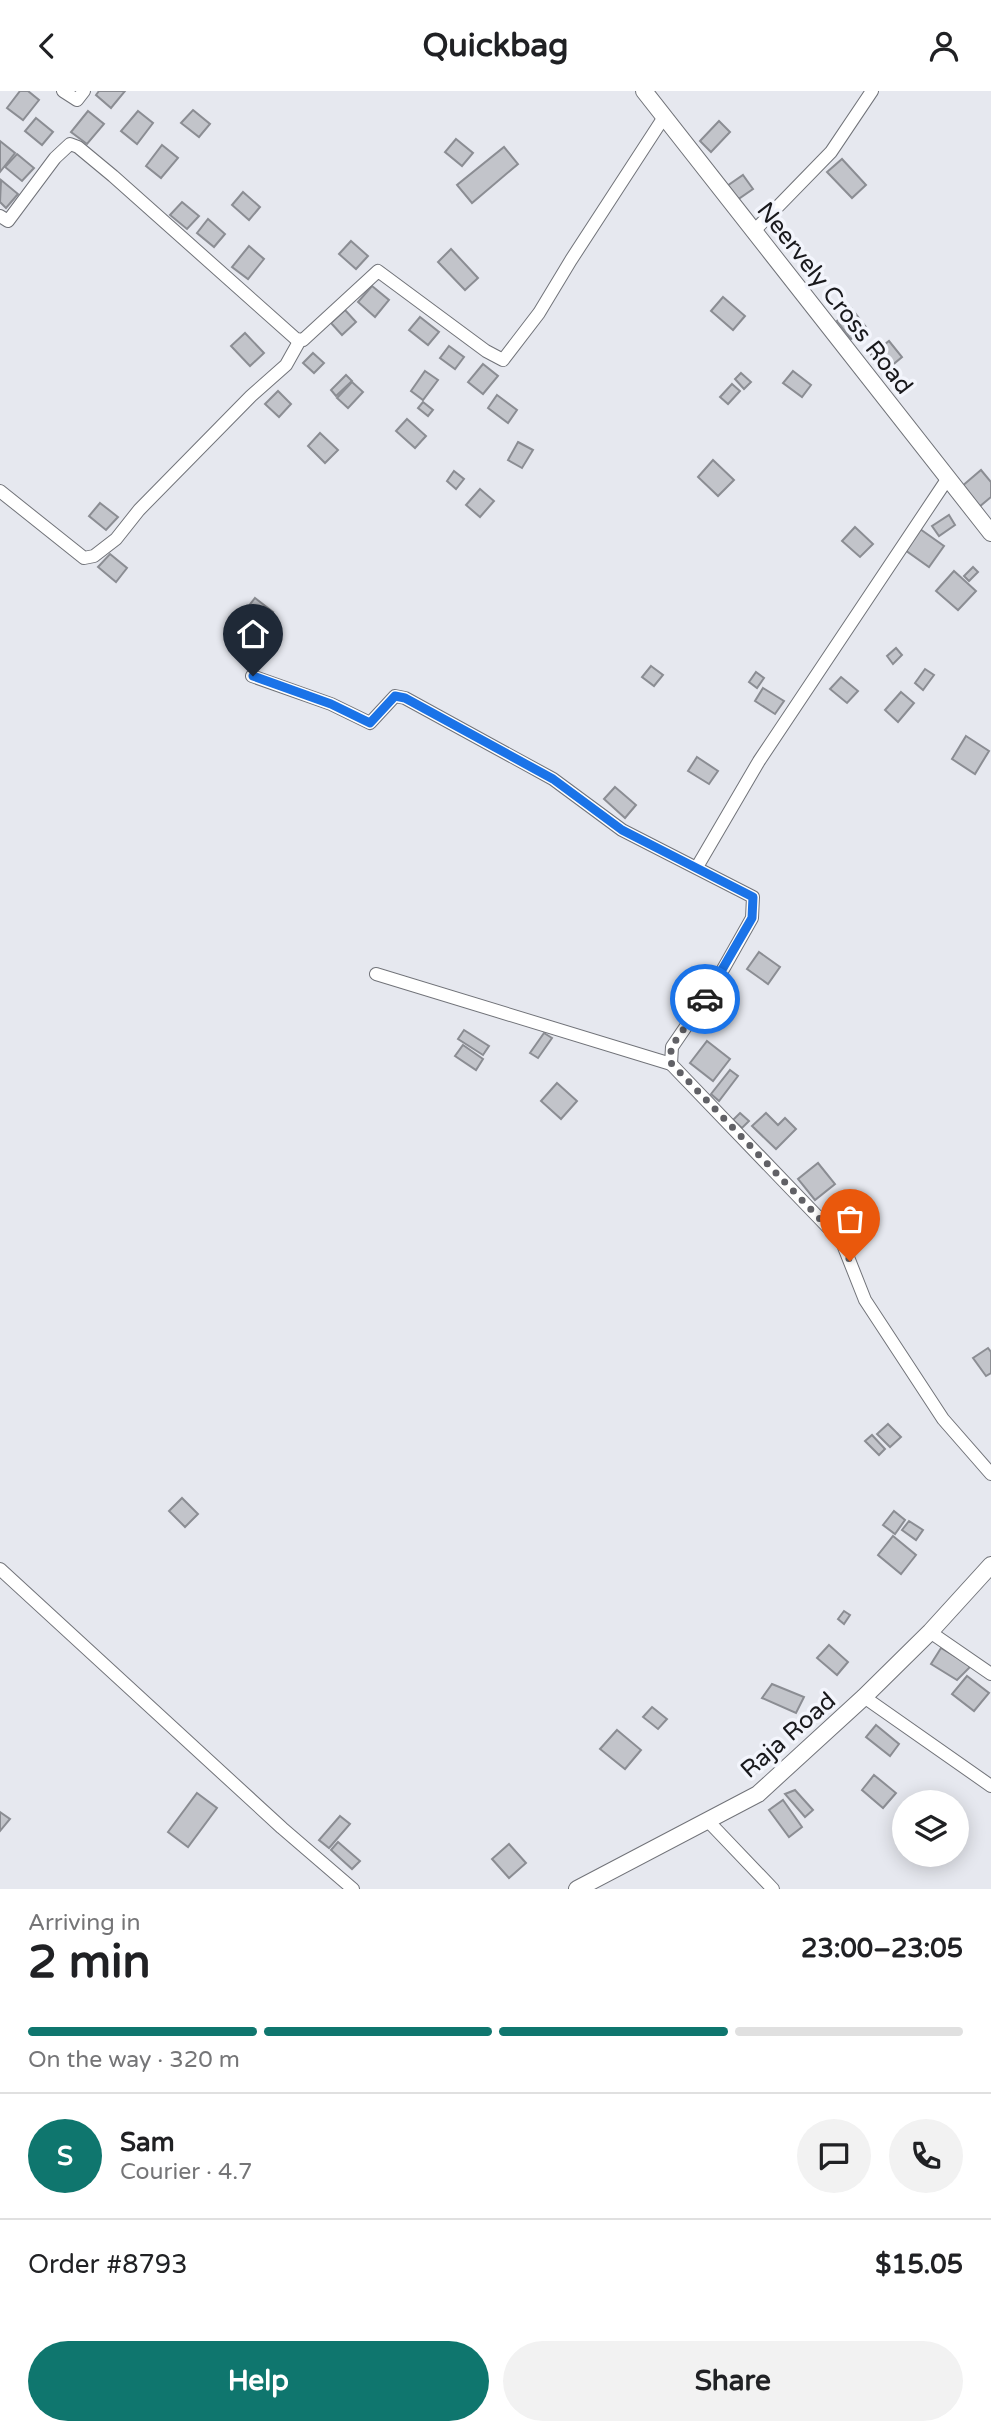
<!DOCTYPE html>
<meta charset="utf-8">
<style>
body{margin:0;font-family:"Varela Round",sans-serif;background:#f2f2f2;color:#202124;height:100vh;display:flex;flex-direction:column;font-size:26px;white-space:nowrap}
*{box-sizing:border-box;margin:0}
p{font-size:23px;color:#757577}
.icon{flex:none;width:38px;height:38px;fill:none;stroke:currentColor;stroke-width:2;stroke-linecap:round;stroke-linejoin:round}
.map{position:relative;height:1798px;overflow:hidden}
.sheet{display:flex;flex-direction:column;background:#fff;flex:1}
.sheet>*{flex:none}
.tools{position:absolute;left:892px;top:1699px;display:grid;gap:14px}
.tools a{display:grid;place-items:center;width:77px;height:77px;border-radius:50%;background:#fff;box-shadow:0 4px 18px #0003;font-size:35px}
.pin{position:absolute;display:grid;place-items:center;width:60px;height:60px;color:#fff;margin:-72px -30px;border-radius:50% 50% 50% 0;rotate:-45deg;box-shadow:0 0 7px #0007}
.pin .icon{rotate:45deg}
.courier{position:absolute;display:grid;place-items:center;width:70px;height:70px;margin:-35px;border:5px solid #1a73e8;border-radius:50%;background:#fff;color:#222;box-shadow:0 2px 9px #0007}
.summary em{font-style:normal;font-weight:700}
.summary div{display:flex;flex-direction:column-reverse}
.summary{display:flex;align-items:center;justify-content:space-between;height:119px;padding:0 28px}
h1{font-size:46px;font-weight:700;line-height:52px}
.bar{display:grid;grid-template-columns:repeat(4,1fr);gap:10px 7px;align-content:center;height:84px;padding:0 28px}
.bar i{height:9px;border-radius:5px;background:#e0e0e0}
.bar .current{background:#0f766e}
.bar p{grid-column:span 4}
.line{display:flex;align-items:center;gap:18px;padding:0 28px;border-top:2px solid #e0e0e0}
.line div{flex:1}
.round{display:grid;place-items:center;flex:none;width:74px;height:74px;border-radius:37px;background:#f2f2f2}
.primary-button{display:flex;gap:14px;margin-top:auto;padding:14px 28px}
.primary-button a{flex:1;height:80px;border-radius:42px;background:#0f766e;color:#fff;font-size:28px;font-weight:700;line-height:80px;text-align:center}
.primary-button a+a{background:#f2f2f2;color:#202124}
header{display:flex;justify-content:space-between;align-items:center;height:91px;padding:0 28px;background:#fff;font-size:32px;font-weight:700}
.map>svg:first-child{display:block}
.building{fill:#c2c4ca;stroke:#8b8d93;stroke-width:2}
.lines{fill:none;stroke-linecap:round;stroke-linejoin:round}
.minor-casing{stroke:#717379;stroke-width:14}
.tertiary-casing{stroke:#717379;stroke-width:18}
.minor{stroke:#fff;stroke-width:12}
.tertiary{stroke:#fff;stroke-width:16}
.done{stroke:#616166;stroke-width:7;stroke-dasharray:0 12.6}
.route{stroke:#1a73e8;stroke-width:9}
.labels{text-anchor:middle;stroke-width:7;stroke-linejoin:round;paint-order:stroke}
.street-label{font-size:24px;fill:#19191c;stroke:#f3f5fc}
</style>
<header><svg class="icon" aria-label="back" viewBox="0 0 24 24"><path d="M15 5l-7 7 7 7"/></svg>Quickbag<svg class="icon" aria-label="person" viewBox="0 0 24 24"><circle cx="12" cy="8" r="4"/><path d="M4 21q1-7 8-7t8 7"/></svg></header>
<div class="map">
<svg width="991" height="1798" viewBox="0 0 991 1798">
<rect width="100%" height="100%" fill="#e6e8ef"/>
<g class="building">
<path d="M20,0H28L39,9L23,29L7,17Z"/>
<path d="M99,0H125L111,17L96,4Z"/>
<path d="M193,19L210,33L199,46L181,32Z"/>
<path d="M88,20L104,33L87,53L71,41Z"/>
<path d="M138,20L153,32L137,53L121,40Z"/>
<path d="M36,27L53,41L42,54L25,40Z"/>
<path d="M719,30L730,41L711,61L700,50Z"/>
<path d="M456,48L473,62L462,75L445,61Z"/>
<path d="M0,50L15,62L0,81Z"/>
<path d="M162,54L178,67L161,87L146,75Z"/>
<path d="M504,56L518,73L472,112L457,94Z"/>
<path d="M17,63L34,77L22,90L5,76Z"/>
<path d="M842,68L866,94L852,107L827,81Z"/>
<path d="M743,84L753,98L737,109L727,95Z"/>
<path d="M1,89L18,103L6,117L0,111Z"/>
<path d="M243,101L260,116L249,129L232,114Z"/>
<path d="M182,111L199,125L187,138L170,124Z"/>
<path d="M208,128L225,143L214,156L197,142Z"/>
<path d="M351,150L368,165L356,178L339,163Z"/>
<path d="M249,155L264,168L248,188L232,176Z"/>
<path d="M451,158L478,187L465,199L438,171Z"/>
<path d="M372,195L389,209L375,226L358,211Z"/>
<path d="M723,206L745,225L733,239L711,220Z"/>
<path d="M852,218L866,236L851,248L837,230Z"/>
<path d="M345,219L356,231L342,244L331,232Z"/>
<path d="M420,226L439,241L428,254L409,239Z"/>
<path d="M245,242L264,262L250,275L231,255Z"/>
<path d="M889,250L902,266L884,281L871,264Z"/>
<path d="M449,255L464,266L455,278L440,267Z"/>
<path d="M313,262L324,272L314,282L303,272Z"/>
<path d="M483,273L498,285L483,303L468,291Z"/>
<path d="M425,280L438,289L423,309L411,300Z"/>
<path d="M793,280L811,294L802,306L783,292Z"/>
<path d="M741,282L751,291L744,298L735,288Z"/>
<path d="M346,284L352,290L336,305L331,299Z"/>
<path d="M352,291L363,301L348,317L337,307Z"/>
<path d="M732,293L740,300L728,313L720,306Z"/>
<path d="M278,300L291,313L279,326L265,313Z"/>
<path d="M497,304L517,319L508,332L488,317Z"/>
<path d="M423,311L433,319L428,325L418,317Z"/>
<path d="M407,328L426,345L415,357L396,340Z"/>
<path d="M320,342L338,359L325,372L308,355Z"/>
<path d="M518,351L533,359L522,377L508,369Z"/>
<path d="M713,369L734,389L718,405L698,386Z"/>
<path d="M981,379L991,391V406L979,416L961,396Z"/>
<path d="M454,380L464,388L456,398L447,390Z"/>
<path d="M480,398L494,410L480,426L466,414Z"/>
<path d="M100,412L118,426L106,439L89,425Z"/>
<path d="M949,424L955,434L939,445L932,435Z"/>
<path d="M855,436L873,453L860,466L842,450Z"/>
<path d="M920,438L944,455L929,476L905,459Z"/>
<path d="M110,463L127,477L116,491L98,476Z"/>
<path d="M973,476L978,481L969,490L964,485Z"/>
<path d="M954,480L976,500L958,519L936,500Z"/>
<path d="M255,507L273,521L262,535L244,521Z"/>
<path d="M896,557L902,564L893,573L887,565Z"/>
<path d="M651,575L663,584L654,595L642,586Z"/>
<path d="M925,578L934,584L923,599L915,592Z"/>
<path d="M756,581L764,587L757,597L749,591Z"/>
<path d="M841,586L858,600L847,612L830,598Z"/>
<path d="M763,597L784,610L775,623L755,610Z"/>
<path d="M901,601L914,612L898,631L885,619Z"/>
<path d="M966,645L989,660L975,683L952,668Z"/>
<path d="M697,666L718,680L709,693L688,680Z"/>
<path d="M615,696L636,714L625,727L604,708Z"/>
<path d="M759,861L780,876L768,893L747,878Z"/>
<path d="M464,939L489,955L483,964L458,948Z"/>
<path d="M544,942L552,947L538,967L530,962Z"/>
<path d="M707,950L730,968L713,990L690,972Z"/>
<path d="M463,954L483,968L476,979L455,965Z"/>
<path d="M730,979L738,985L719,1010L711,1003Z"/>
<path d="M557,992L577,1010L561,1028L541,1010Z"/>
<path d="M740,1022L749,1030L742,1037L733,1029Z"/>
<path d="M766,1022L778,1034L785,1027L796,1038L776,1058L752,1035Z"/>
<path d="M818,1072L835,1093L815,1109L798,1088Z"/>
<path d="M988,1257L991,1261V1282L986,1285L973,1267Z"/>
<path d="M888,1333L901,1346L890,1356L877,1343Z"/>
<path d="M872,1344L885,1358L879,1364L865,1350Z"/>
<path d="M182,1407L198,1423L185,1436L169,1420Z"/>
<path d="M894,1420L905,1429L895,1443L883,1434Z"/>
<path d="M909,1430L923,1439L916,1449L902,1439Z"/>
<path d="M893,1445L916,1464L901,1483L878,1464Z"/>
<path d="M844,1520L850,1524L844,1533L838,1528Z"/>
<path d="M829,1554L848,1571L837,1584L817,1567Z"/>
<path d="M941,1557L971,1575L957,1589L931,1573Z"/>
<path d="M967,1585L989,1602L974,1620L952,1603Z"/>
<path d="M772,1593L804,1606L796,1622L762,1607Z"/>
<path d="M652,1616L667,1628L658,1638L643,1626Z"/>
<path d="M876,1634L899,1653L890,1665L866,1646Z"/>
<path d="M617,1639L641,1659L625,1678L600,1658Z"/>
<path d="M874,1684L896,1702L883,1717L862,1699Z"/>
<path d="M795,1699L813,1719L805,1726L785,1703Z"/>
<path d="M197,1702L217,1717L188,1756L168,1741Z"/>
<path d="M783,1709L802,1736L789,1746L769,1719Z"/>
<path d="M0,1721L10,1728L0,1740Z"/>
<path d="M340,1725L350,1733L329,1757L319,1749Z"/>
<path d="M338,1751L360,1770L352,1778L331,1759Z"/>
<path d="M509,1753L526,1772L509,1787L492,1768Z"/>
</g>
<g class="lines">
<defs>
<g id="minor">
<path d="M63,0L77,9L84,0"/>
<path d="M0,125L8,130L55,67L70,53L78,56L113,85L296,248L303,249L378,180L486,260L503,269L539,222L571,169L664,26"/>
<path d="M754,140L831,61L872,0"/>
<path d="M0,400L84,467L94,465L116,448L139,419L251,305L286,274L300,249"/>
<path d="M252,585L331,613L370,632L395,605L405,607L553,688L622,739L753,806L752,827L713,896L672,956L671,973L842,1151L865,1209L943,1328L991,1383"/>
<path d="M697,776L759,670L948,387"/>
<path d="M376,883L671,973"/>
<path d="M0,1478L282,1737L353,1798"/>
<path d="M930,1541L991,1583"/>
<path d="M864,1606L991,1695"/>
<path d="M708,1730L773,1798"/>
</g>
<g id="tertiary">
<path d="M644,0L991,442"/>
<path d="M577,1798L758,1703L864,1606L930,1541L991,1474"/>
</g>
</defs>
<use href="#minor" class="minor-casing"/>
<use href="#tertiary" class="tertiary-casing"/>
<use href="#minor" class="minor"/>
<use href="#tertiary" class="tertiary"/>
</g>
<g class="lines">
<path class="done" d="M705,908L671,956V972L842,1151L850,1170"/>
<path class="route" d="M253,585L331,613L370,632L395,605L405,607L553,688L622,739L753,806L752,827L705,908"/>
</g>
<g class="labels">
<g class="street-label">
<text transform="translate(835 207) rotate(52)" y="8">Neervely Cross Road</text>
<text transform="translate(788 1644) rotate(-41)" y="8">Raja Road</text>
</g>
</g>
</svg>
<div class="tools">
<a><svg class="icon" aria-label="layers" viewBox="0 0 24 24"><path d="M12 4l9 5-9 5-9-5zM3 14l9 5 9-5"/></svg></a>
</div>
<div class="pin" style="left:850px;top:1170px;background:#ea580c"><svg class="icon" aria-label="bag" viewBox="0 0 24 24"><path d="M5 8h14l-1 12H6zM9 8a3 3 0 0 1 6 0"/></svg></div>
<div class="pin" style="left:253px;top:585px;background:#1f2937"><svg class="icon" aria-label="home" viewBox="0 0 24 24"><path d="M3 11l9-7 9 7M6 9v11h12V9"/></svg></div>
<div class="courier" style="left:705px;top:908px"><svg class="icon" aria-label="car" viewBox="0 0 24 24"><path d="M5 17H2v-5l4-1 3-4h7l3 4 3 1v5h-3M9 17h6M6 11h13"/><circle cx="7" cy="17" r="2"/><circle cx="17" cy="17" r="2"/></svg></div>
</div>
<section class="sheet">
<div class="summary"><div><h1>2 min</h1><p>Arriving in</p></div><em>23:00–23:05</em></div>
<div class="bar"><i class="current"></i><i class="current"></i><i class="current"></i><i></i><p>On the way · 320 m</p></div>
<div class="line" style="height:126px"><b class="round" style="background:#0f766e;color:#fff">S</b><div><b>Sam</b><p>Courier · 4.7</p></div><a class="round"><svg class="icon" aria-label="chat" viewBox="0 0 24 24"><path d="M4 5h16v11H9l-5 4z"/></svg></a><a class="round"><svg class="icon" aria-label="phone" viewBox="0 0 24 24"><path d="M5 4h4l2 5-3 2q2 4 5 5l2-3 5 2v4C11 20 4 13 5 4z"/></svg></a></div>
<div class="line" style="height:91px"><div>Order #8793</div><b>$15.05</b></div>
<div class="primary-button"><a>Help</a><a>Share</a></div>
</section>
